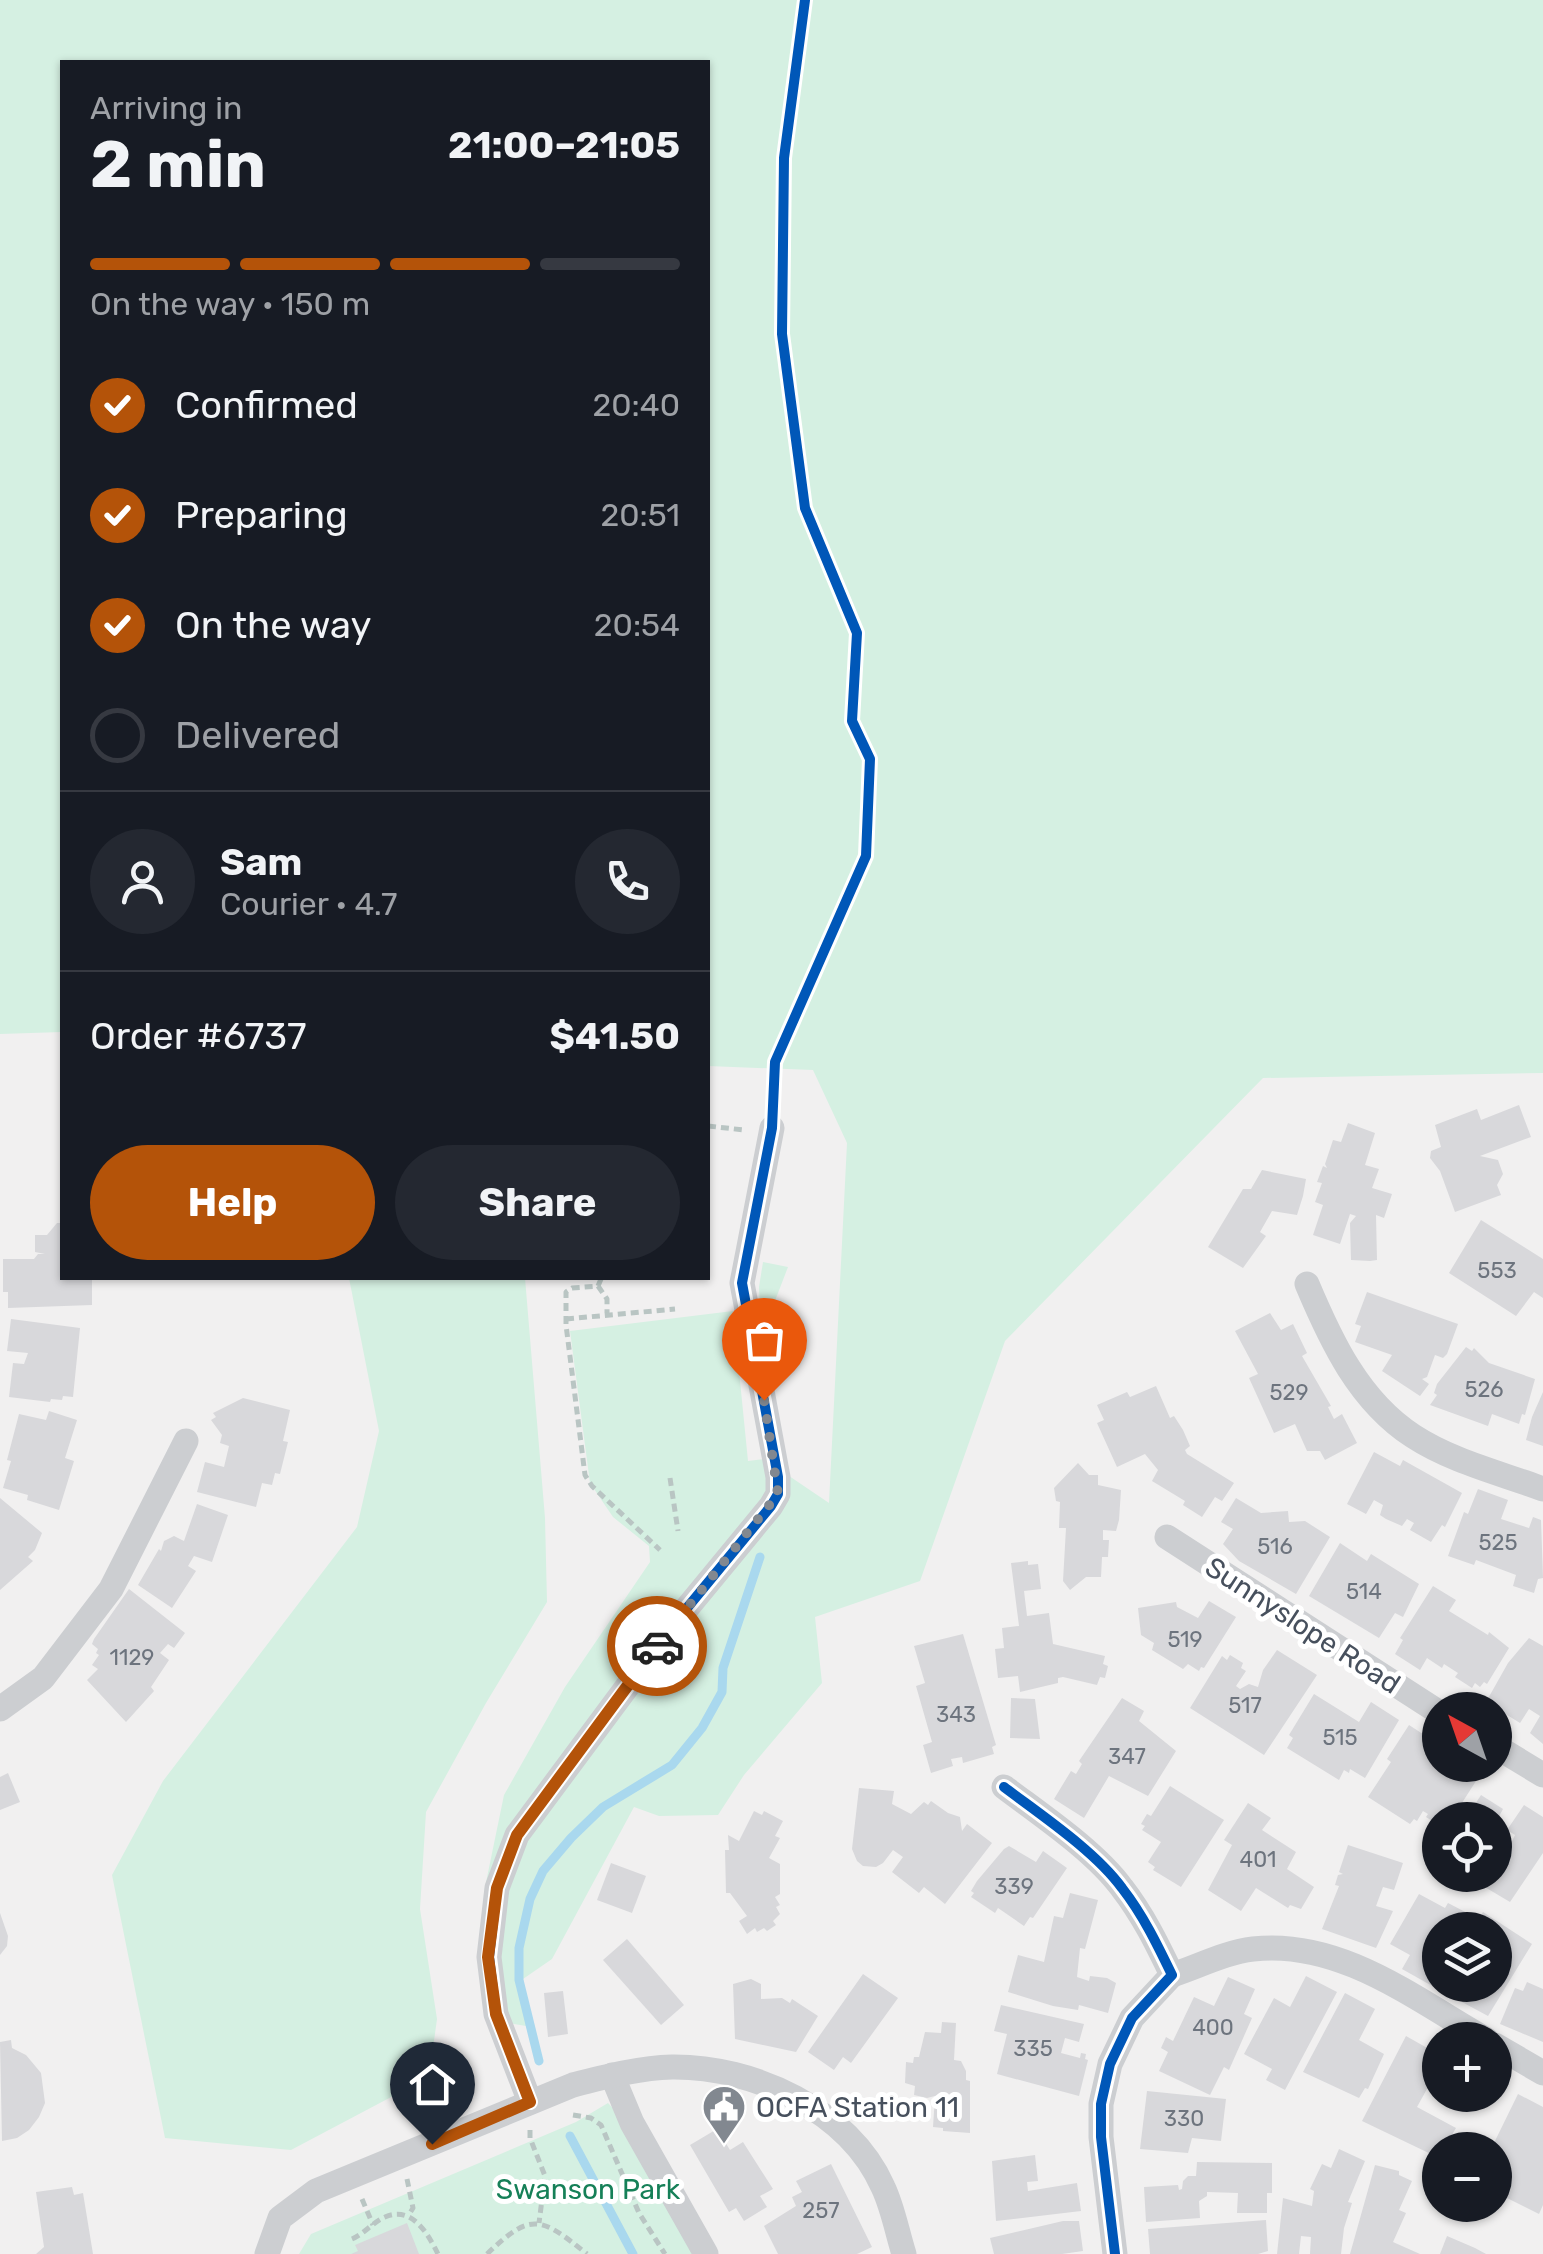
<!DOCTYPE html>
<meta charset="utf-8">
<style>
body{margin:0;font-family:Rubik,sans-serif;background:#242831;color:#f1f3f6;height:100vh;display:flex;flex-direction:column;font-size:38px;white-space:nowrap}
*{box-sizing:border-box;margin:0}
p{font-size:32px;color:#9ea1a6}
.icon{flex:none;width:55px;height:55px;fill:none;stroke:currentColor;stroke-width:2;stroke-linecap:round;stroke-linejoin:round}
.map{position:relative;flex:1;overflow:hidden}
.panel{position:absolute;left:60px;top:60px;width:650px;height:1220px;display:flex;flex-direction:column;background:#171b24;border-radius:0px;box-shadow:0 2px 8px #0004}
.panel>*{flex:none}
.needle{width:65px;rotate:320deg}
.buttons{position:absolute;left:1422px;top:1692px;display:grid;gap:20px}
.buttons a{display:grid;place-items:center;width:90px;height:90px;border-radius:50%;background:#171b24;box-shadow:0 2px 8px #0004;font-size:50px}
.pin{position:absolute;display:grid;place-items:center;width:85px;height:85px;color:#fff;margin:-102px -42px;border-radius:50% 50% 50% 0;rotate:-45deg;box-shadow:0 0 10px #0007}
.pin .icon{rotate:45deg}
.courier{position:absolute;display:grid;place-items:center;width:100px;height:100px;margin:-50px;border:8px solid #b45309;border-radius:50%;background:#fff;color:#222;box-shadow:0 2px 12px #0007}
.headline em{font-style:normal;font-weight:700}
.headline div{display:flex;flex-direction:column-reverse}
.headline{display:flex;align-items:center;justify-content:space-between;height:170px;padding:0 30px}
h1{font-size:65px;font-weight:700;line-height:75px}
.bar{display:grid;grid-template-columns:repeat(4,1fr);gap:15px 10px;align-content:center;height:120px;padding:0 30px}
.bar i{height:12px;border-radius:8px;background:#363941}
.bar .selected{background:#b45309}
.bar p{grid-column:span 4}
.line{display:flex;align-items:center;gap:25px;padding:0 30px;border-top:2px solid #363941}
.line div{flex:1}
.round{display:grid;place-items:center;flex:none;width:105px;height:105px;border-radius:52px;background:#242831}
ol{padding:0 30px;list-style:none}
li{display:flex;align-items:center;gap:30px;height:110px}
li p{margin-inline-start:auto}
li .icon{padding:10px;border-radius:50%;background:#b45309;color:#fff;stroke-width:4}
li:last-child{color:#9ea1a6}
li i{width:55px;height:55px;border:5px solid #363941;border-radius:50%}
.button{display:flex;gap:20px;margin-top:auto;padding:20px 30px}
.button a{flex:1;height:115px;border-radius:60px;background:#b45309;color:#fff;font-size:40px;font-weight:700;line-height:115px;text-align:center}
.button a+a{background:#242831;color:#f1f3f6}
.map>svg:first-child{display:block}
.green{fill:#d5f0e2}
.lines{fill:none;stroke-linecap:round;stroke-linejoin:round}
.stream{stroke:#a9d8ee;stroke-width:9}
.building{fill:#d8d8db}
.path{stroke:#b9c5c3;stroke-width:5;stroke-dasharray:8 5;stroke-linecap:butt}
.street{stroke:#ccced1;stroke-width:25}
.cycleway-casing{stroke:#fff;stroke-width:16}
.cycleway{stroke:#0057b8;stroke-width:10}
.done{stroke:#828890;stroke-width:10;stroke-dasharray:0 18}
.route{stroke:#b45309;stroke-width:12}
.labels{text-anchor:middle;stroke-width:10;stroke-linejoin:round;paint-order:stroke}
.number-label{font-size:22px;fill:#6d747e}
.street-label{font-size:28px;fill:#47505d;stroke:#fff}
.poi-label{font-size:28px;fill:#47505d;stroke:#fff;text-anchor:start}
.park-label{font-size:28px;fill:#168058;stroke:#fff}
</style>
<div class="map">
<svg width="1543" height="2254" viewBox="0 0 1543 2254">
<rect width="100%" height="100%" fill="#f1f0f0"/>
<g class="green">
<path d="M0,0H1543V1073L1263,1078L1005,1341L920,1581L815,1617L822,1683L744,1775L718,1815L659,1816L634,1807L552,1959L523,1979L532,2027L496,2021L483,1966L484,1892L504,1795L565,1687L650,1562L649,1546L613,1517L590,1483L570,1331L733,1311L748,1461L764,1459L829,1503L847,1143L813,1070L708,1066V62H62V1032L0,1034Z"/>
<path d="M763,1262L788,1267L773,1306L760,1310L759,1287Z"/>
<path d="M349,1278H525L545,1518L547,1602L486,1703L426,1812L420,1909L437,2019L429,2077L291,2150L165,2138L112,1875L163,1781L357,1527L379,1431Z"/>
<path d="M608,2103L629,2125L699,2254H299L311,2234L576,2122Z"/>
</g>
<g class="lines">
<g class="stream">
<path d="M539,2061L519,1980V1948L530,1899L543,1871L571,1838L603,1807L672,1765L702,1728L722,1692L723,1668L760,1557"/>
<path d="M570,2136L633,2254"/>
</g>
</g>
<g class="building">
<path d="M1519,1105L1531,1137L1480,1156L1498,1160L1503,1174L1497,1185L1501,1195L1455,1212L1440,1171L1430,1158L1431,1151L1441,1147L1435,1125L1477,1109L1481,1120Z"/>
<path d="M1348,1123L1375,1133L1365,1165L1379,1169L1372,1188L1392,1194L1384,1218L1376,1215L1377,1260L1370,1261L1351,1260L1350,1223L1356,1216L1350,1214L1340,1244L1313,1235L1323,1205L1315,1202L1322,1183L1317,1182L1323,1166L1327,1168L1325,1164L1333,1140L1341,1142Z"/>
<path d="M1262,1170L1306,1179L1303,1196L1297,1215L1272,1211L1260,1232L1266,1236L1243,1268L1208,1247L1243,1189H1251Z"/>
<path d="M1481,1220L1543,1259V1298L1534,1292L1516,1316L1449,1273Z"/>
<path d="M57,1223H62V1278H92V1305L8,1308V1292H3V1259H34L38,1254H45L35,1252V1235H47Z"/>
<path d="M1367,1292L1458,1324L1447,1354L1443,1358L1435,1355L1427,1377L1422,1379L1429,1384L1420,1396L1382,1371L1392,1355L1355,1342L1361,1326L1355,1324Z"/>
<path d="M1270,1313L1281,1330L1293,1324L1307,1353L1302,1356L1331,1406L1328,1407L1334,1419L1342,1414L1357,1443L1325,1460L1320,1451H1307L1295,1424L1274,1433L1249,1378L1258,1374L1235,1331Z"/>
<path d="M11,1319L80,1328L73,1397L63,1396L62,1400L51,1399L50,1402L9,1397L13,1363L24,1364L28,1353L7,1351Z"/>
<path d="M1466,1347L1472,1351L1474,1348L1489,1363L1535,1379L1525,1415L1522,1414L1519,1424L1492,1414L1488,1426L1430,1405L1437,1395L1434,1393L1437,1384Z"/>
<path d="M1156,1386L1170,1418L1174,1416L1183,1430L1190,1446L1185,1450L1187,1454L1234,1483L1222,1501L1215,1497L1202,1517L1183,1505L1185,1501L1152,1481L1158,1470L1145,1454L1117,1467L1097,1423L1104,1420L1097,1405L1127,1392L1130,1397Z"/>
<path d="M1543,1392V1446L1526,1440L1532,1417Z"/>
<path d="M243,1398L290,1410L283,1441L288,1442L280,1474L275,1473L272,1485L262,1483L256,1507L197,1492L205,1462L224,1467L229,1446L220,1443L222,1435L211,1420L216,1417L213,1413Z"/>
<path d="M49,1411L77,1420L65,1458L74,1461L59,1510L27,1500L28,1495L3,1488L11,1461L7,1460L19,1414L46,1420Z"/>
<path d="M1374,1452L1400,1466L1403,1460L1462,1493L1445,1527L1442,1525L1431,1542L1410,1530L1414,1523L1407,1519L1402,1526L1386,1519L1380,1515L1383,1505L1374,1500L1366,1514L1347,1504Z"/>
<path d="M1078,1463L1089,1475H1098V1485L1121,1490L1119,1520L1116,1531L1103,1530V1540H1109L1108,1557H1102L1101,1577H1086L1070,1590L1063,1581L1066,1528H1059L1060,1502L1056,1501L1054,1488Z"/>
<path d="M1478,1489L1508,1500L1501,1519L1529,1528L1533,1517L1541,1520L1543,1578L1538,1579L1534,1593L1513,1586L1516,1575L1476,1560L1474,1565L1448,1556L1464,1512L1468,1514Z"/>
<path d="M0,1498L42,1533L35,1550L28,1557L33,1561L0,1590Z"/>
<path d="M1236,1498L1261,1513L1288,1511L1289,1522L1305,1521L1330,1537L1296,1594L1239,1561L1223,1544L1233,1529L1221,1522Z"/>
<path d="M197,1504L228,1515L212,1562L194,1556L188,1566L196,1571L172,1608L138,1585L159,1549L161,1551L164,1541L174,1536L184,1541Z"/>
<path d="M1340,1543L1367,1561L1371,1554L1419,1584L1403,1617L1395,1613L1379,1638L1309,1596Z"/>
<path d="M1028,1561V1565L1038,1564L1041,1589L1024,1591L1027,1616L1049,1613L1053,1644L1105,1656L1103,1664L1108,1666L1105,1678L1100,1677L1097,1685L1063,1677L1058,1678V1683L1020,1692L1018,1676L998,1678L995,1649L1004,1648L1002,1628L1019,1626L1011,1563Z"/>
<path d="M1433,1586L1456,1600L1449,1611L1488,1635L1489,1632L1509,1648L1487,1684L1484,1682L1480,1687L1475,1683L1472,1688L1455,1677L1458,1673L1444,1664L1442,1668L1427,1658L1420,1670L1395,1654L1403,1640L1400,1638Z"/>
<path d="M129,1589L185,1633L174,1648L168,1644L160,1653L169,1660L151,1687L154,1691L126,1722L87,1680L98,1669L92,1665L99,1655L96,1653L98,1649L92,1644L94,1639Z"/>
<path d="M1209,1601L1236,1617L1204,1668L1201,1667L1199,1671L1188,1664L1183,1669L1152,1650L1154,1643L1141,1635L1138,1608L1176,1602L1177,1607L1198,1618Z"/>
<path d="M963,1634L996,1745L992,1747L994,1754L963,1763L962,1757L951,1759L953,1766L931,1773L923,1745L932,1742L916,1686L925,1683L914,1646Z"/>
<path d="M1529,1638L1543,1646V1744L1530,1733L1540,1716L1529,1709L1520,1723L1486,1702L1508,1663Z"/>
<path d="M1277,1650L1317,1675L1264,1755L1190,1708L1222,1656L1227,1660L1230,1655L1243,1663L1241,1668L1246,1671L1236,1686L1240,1689L1249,1684L1258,1687L1263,1670Z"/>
<path d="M1314,1694L1359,1722L1371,1702L1399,1720L1365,1778L1350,1769L1349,1773L1344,1770L1339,1780L1287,1748L1293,1738L1289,1735Z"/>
<path d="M1011,1698L1035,1699L1040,1739L1010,1738Z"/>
<path d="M1122,1698L1144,1711L1139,1721L1176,1751L1148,1796L1109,1776L1084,1818L1054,1799L1071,1771L1076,1774L1082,1764L1079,1761Z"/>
<path d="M1409,1725L1435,1742L1427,1755L1434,1767L1441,1771L1445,1765H1451L1476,1781L1451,1820H1440V1826L1426,1817L1428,1814L1423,1811L1417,1821L1414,1819L1410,1824L1368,1797L1391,1762L1387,1759Z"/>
<path d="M8,1773L20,1802L0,1810V1777Z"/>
<path d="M1170,1786L1224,1820L1181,1887L1153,1870L1155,1867L1148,1862L1161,1842L1142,1830L1145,1826L1141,1824L1147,1814L1151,1816Z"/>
<path d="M859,1788L894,1791L892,1804L911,1814L924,1802L928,1805L931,1801L948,1813L960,1817L962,1831L967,1824L992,1843L945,1904L924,1887L919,1893L892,1872L903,1857L893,1850L883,1863L876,1867L863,1866L857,1861L852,1849Z"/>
<path d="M1481,1795L1503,1809L1497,1820H1465Z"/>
<path d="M1248,1803L1271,1818L1262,1830L1296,1852L1287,1869L1314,1887L1301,1909L1290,1905L1288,1908L1256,1888L1241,1911L1208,1890L1232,1845L1224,1840Z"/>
<path d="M1524,1805L1543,1817V1853L1510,1902L1483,1886L1486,1881L1483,1879L1486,1875H1495V1825L1501,1835L1512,1841L1515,1835L1507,1830Z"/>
<path d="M754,1811L762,1815L764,1811L783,1821L775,1836L780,1838L769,1858L780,1864V1894L775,1897L780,1905L776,1907L780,1914L773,1921L776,1925L767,1931L764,1928L757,1932L755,1928L747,1934L739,1921L747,1916L730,1893H726L725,1850H729L728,1835L739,1841Z"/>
<path d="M1348,1845L1403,1863L1394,1890L1383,1887L1376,1906L1393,1911L1376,1948L1322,1929L1339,1886L1335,1885L1338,1875L1343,1874L1339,1872Z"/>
<path d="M1009,1846L1036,1862L1043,1851L1067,1868L1033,1918L1030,1917L1024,1926L998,1908L995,1913L971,1897L974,1893L971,1891L977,1881L1004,1849Z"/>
<path d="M611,1863L646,1876L632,1913L597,1900Z"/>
<path d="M1070,1893L1098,1900L1085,1949L1080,1948L1077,1977L1089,1981L1090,1976L1107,1978L1116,1983L1108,2013L1079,2005L1078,2010L1053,2006L1008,1992L1018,1955L1044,1962L1054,1916L1063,1918Z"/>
<path d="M1419,1894L1445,1908L1448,1903L1473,1916L1465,1930H1440V1975L1434,1987L1402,1969L1410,1955L1390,1944Z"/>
<path d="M1483,1912L1532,1944L1488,2016L1462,2002L1464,1994L1448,1985H1495V1930H1473Z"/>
<path d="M0,1913L8,1936L7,1946L0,1955Z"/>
<path d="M627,1939L684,2005L661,2025L603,1960Z"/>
<path d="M863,1974L898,1998L851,2063L843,2057L834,2070L808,2052Z"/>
<path d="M1306,1976L1337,1992L1285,2090L1266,2080L1272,2069L1244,2054L1274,1998L1290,2007Z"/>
<path d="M1228,1977L1255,1989L1244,2014L1252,2018L1229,2070L1224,2067L1210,2095L1159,2071L1168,2052L1161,2048L1166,2037L1173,2041L1194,1997L1214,2006Z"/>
<path d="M751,1979L761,1984V1999L782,1998L790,2003L792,1999L818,2016L796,2052L735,2039L733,1984Z"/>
<path d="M1527,1982L1543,1989V2042L1500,2024L1515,1988L1523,1991Z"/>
<path d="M563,1991L568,2034L548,2037L544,1993Z"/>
<path d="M1345,1993L1375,2009L1359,2040L1384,2054L1368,2089L1365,2088L1359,2098L1303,2072Z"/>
<path d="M1001,2005L1084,2024L1079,2042L1065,2038L1061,2053L1080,2058L1081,2053L1086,2054L1085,2059L1088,2060L1079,2096L997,2074L1007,2034L994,2031Z"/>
<path d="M942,2022L956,2023L954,2060L961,2061L966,2071V2080L970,2081V2133L943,2131V2128L933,2127L935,2096L927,2098L914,2095L915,2086L905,2083L906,2062L913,2063L914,2057H919L925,2032L941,2033Z"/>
<path d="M1406,2036L1429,2049L1422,2061L1438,2069L1417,2107L1456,2128L1443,2150L1435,2156L1362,2121Z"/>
<path d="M11,2040L12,2048L26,2055L41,2073L45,2103L39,2117L29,2130L17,2138L2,2141L0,2042Z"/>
<path d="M1147,2091L1226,2099L1221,2141L1192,2138L1188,2153L1140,2149Z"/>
<path d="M1518,2094L1543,2107V2205L1539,2214L1503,2196L1508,2186L1495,2180V2163L1501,2149L1493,2145Z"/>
<path d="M717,2129L730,2150L743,2142L773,2189L760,2196L767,2207L744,2221L736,2208L729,2212L690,2145Z"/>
<path d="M1466,2138L1491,2150H1460Z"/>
<path d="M1339,2149L1365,2161L1348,2202L1352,2203L1344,2228L1341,2254H1310L1311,2237L1301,2236L1299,2254H1277L1283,2198L1312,2206L1314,2191L1310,2189L1322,2164L1331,2168Z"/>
<path d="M1035,2155L1038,2181L1027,2182L1028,2191L1077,2183L1081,2211L996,2221L992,2161Z"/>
<path d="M1197,2162L1272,2163V2193H1267V2213H1237L1238,2193L1207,2192V2196L1199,2201L1200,2218L1146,2222L1144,2187L1178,2185L1179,2190L1182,2189L1183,2181L1188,2176H1196Z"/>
<path d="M831,2164L872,2247L857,2254H778L764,2226L796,2206L792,2197L802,2192L796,2181Z"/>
<path d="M1375,2165L1399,2171V2175L1412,2181L1399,2210L1406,2213L1393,2242L1420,2254H1350Z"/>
<path d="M72,2187L74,2195L83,2193L93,2254H36L44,2247L36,2192Z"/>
<path d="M1266,2220L1268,2251L1258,2254H1150L1148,2229Z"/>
<path d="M1063,2221H1079L1083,2251L1062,2254H994L990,2238Z"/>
<path d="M407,2223L419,2254H351L358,2251L355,2245Z"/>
<path d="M1447,2236L1475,2248L1486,2254H1440Z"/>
</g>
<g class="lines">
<g class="path">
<path d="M708,1126L744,1130"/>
<path d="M601,1279L598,1286L572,1288L566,1292V1325L585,1475L592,1486L660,1550"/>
<path d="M598,1286L607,1299V1313"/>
<path d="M566,1319L675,1309"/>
<path d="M670,1478L678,1531"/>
<path d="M573,2115L591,2118L601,2125L639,2213L665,2254"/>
<path d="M530,2130V2138L545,2176L539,2223"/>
<path d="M407,2179L413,2208L408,2216"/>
<path d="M362,2199L373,2225"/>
<path d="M352,2239C364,2234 373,2222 385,2217C412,2205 428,2234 438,2254"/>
<path d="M487,2254C531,2212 540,2216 587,2254"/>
</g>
<g class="street">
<path d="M1307,1284C1331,1341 1359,1401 1413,1436C1451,1461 1500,1473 1543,1489"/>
<path d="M1167,1537L1440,1713"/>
<path d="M0,1709L43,1678L111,1589L186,1441"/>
<path d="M1495,1746L1543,1775"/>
<path d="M1004,1787C1041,1815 1095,1851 1122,1888C1143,1915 1157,1944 1172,1975L1132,2018L1110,2064L1101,2104V2137L1115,2254"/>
<path d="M1172,1975C1197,1967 1226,1952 1253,1949C1340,1939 1415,1999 1487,2040"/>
<path d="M1495,2045L1543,2073"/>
<path d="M612,2075L632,2123L706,2254"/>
<path d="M530,2102L496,2014L489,1957L497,1888L517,1835L673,1625L771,1506L778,1494V1477L742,1283L772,1128"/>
<path d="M267,2254L280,2218L316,2191L573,2085C605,2077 638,2068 672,2067C753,2066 849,2110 883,2187C893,2208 897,2232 904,2254"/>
</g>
<defs>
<g id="cycleway">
<path d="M1004,1787C1041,1815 1095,1851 1122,1888C1143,1915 1157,1944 1172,1975L1132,2018L1110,2064L1101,2104V2137L1115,2254"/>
<path d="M530,2102L496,2014L489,1957L497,1888L517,1835L673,1625L771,1506L778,1494V1477L742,1283L772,1128L775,1062L866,856L870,759L852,721L857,633L805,508L782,334L784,158L805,0"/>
</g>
</defs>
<use href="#cycleway" class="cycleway-casing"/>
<use href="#cycleway" class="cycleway"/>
</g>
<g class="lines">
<path class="done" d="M657,1646L778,1494L764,1400"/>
<path class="route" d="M432,2144L530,2102L496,2014L488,1957L497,1888L517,1835L657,1646"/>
</g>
<defs>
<symbol id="civic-pin" viewBox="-11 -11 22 30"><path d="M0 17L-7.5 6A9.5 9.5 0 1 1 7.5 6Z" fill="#828890" stroke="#fff"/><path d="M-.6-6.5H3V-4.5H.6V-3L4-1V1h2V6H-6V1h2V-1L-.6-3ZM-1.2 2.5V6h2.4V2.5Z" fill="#fff"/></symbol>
</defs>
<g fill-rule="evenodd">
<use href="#civic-pin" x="699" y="2082" width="50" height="68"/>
</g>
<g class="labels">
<g class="number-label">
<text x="1497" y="1278">553</text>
<text x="1484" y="1397">526</text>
<text x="1289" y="1400">529</text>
<text x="1498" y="1550">525</text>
<text x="1275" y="1554">516</text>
<text x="1364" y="1599">514</text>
<text x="1185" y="1647">519</text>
<text x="132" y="1665">1129</text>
<text x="1245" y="1713">517</text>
<text x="956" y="1722">343</text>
<text x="1340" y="1745">515</text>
<text x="1127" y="1764">347</text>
<text x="1258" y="1867">401</text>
<text x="1014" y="1894">339</text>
<text x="1213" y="2035">400</text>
<text x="1033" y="2056">335</text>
<text x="1184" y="2126">330</text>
<text x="821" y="2218">257</text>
</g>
<g class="street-label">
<text transform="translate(1303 1625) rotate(33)" y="10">Sunnyslope Road</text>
</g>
<g class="poi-label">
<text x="756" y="2117">OCFA Station 11</text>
</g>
<g class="park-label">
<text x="588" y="2199">Swanson Park</text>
</g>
</g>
</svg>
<div class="buttons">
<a><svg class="needle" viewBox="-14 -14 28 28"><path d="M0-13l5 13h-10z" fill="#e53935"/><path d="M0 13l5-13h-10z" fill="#9ea1a6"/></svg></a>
<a><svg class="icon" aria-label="locate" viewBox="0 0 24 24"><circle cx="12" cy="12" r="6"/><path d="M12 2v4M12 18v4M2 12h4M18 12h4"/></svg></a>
<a><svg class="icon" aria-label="layers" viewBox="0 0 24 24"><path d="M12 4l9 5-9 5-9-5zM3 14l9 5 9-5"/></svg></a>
<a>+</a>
<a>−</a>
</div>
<div class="pin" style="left:764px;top:1400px;background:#ea580c"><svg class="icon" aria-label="bag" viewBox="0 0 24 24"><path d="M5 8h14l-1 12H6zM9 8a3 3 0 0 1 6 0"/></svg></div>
<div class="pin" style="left:432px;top:2144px;background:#1f2937"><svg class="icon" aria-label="home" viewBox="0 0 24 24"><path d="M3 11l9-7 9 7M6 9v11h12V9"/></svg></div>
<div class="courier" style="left:657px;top:1646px"><svg class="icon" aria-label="car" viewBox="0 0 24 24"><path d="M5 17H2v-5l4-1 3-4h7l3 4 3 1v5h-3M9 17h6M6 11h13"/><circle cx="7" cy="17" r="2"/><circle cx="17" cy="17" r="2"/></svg></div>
<section class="panel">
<div class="headline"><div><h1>2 min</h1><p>Arriving in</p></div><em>21:00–21:05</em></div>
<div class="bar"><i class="selected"></i><i class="selected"></i><i class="selected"></i><i></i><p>On the way · 150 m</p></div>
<ol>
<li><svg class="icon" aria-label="check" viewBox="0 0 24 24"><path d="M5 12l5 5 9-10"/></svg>Confirmed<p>20:40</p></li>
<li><svg class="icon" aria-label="check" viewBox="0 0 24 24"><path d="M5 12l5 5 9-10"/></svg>Preparing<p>20:51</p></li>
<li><svg class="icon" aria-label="check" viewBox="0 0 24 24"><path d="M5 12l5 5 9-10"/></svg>On the way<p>20:54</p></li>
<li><i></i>Delivered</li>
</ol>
<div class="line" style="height:180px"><a class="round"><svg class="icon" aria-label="person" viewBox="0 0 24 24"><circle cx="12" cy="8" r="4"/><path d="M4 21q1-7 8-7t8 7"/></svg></a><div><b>Sam</b><p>Courier · 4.7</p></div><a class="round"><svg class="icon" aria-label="phone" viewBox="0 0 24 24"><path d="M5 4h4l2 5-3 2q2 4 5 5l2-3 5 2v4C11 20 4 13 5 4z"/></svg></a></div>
<div class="line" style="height:130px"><div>Order #6737</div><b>$41.50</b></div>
<div class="button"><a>Help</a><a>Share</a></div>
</section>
</div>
